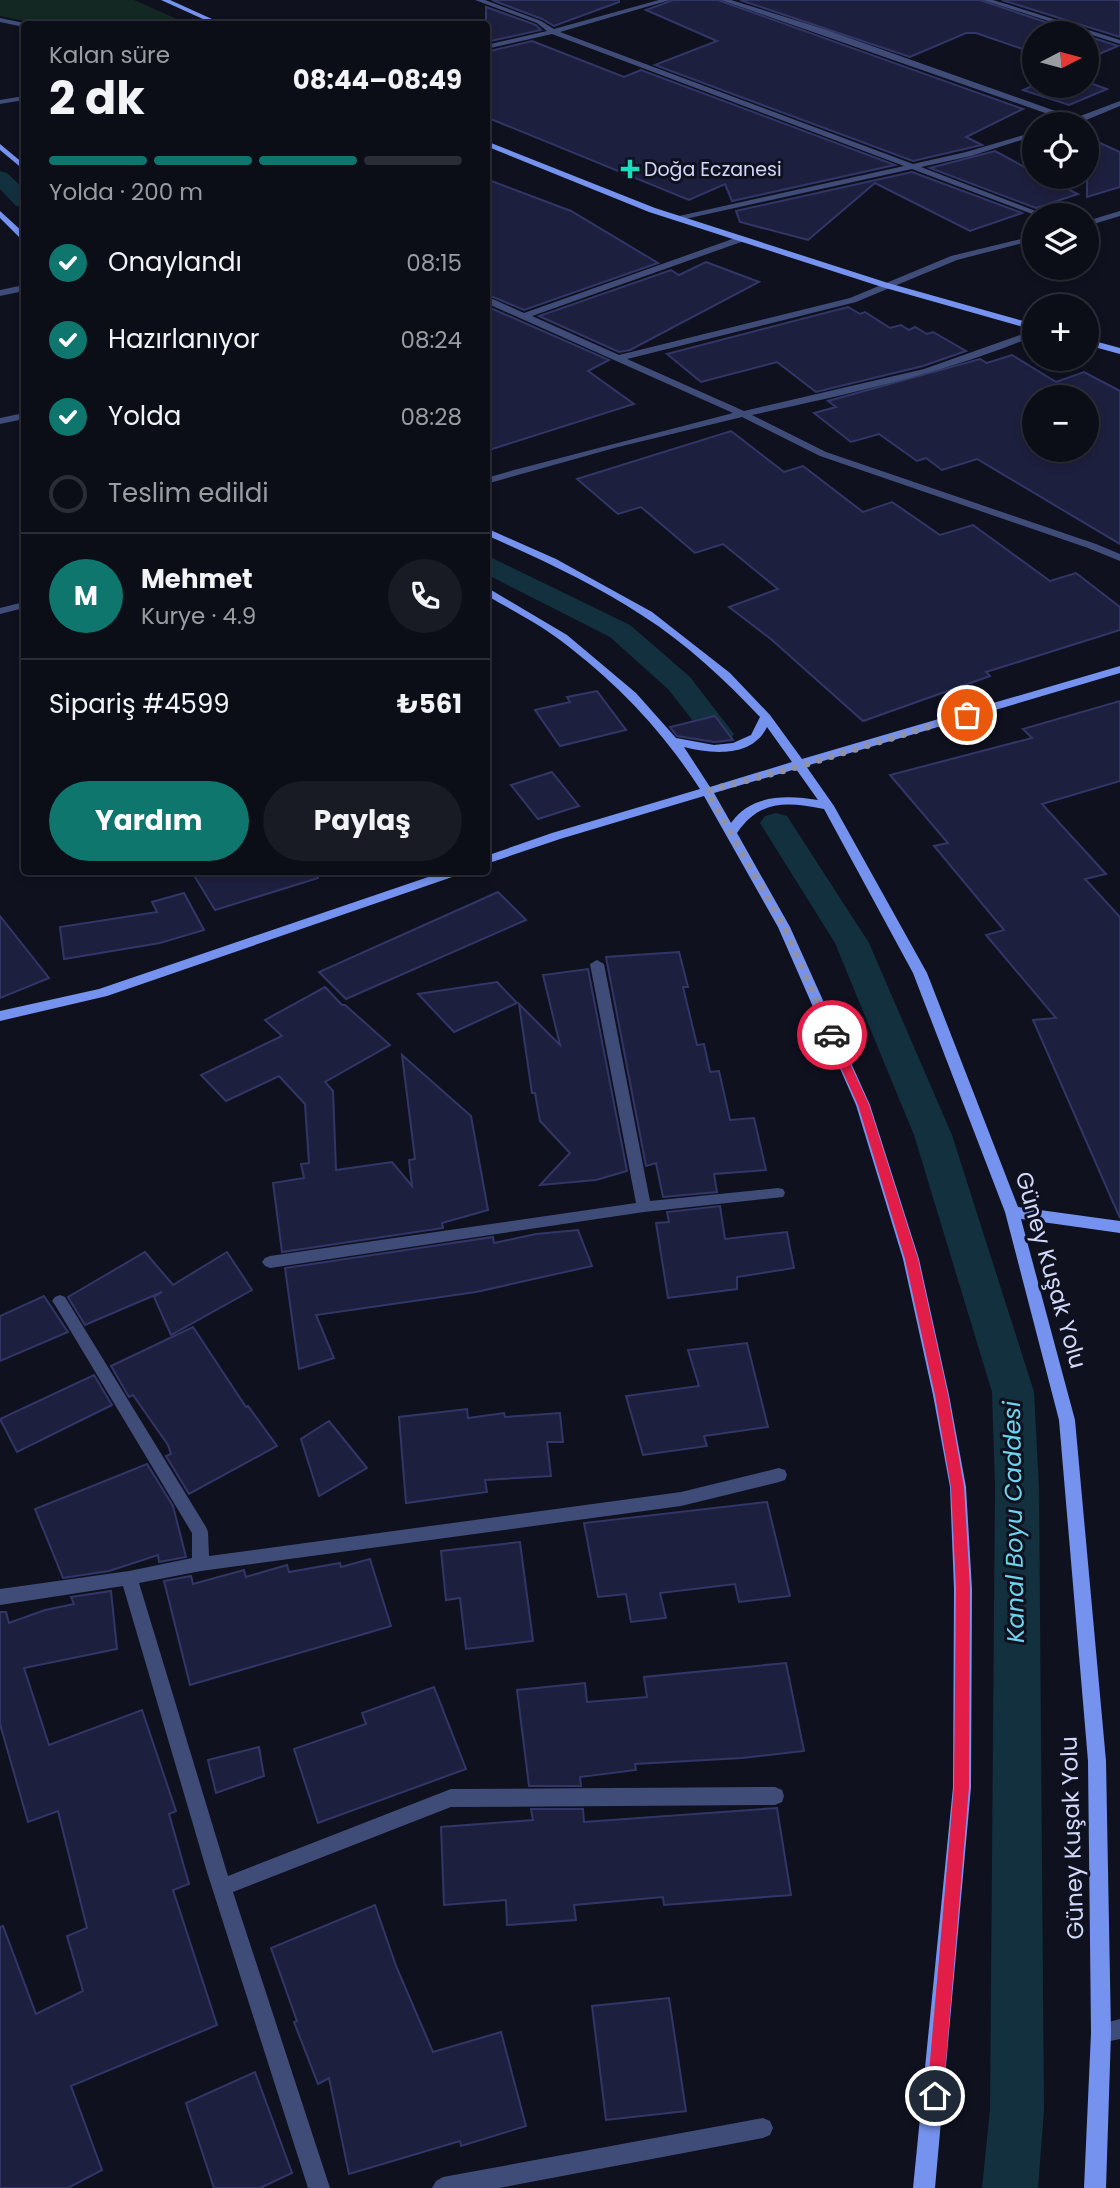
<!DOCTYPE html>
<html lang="tr">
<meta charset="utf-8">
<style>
body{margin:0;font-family:Poppins,sans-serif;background:#191b24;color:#f1f3f6;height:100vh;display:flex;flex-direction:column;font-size:26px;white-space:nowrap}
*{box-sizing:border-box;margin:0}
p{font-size:23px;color:#9a9ca1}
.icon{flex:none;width:38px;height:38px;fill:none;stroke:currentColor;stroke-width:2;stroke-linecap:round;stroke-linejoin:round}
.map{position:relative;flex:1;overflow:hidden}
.sheet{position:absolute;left:21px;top:21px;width:469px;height:854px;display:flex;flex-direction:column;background:#0b0d17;border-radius:7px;box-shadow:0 4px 10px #0003,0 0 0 2px #2b2d36}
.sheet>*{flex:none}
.needle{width:46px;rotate:84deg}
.buttons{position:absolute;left:1022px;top:21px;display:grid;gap:14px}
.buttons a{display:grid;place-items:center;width:77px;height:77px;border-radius:50%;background:#0b0d17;box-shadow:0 4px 10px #0003,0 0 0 2px #2b2d36;font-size:35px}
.pin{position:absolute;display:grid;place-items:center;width:60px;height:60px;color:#fff;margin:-30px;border:4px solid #fff;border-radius:50%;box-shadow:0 2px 7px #0007}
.courier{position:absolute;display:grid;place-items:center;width:70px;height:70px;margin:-35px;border:5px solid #e11d48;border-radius:50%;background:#fff;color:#222;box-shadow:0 2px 9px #0007}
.head em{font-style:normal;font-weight:700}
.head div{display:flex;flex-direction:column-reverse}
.head{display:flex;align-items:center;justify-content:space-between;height:119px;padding:0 28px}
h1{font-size:46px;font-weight:700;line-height:52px}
.bar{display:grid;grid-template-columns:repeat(4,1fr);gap:10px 7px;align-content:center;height:84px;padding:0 28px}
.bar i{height:9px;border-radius:5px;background:#2b2d36}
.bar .selected{background:#0f766e}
.bar p{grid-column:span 4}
.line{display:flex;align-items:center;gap:18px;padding:0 28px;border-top:2px solid #2b2d36}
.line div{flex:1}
.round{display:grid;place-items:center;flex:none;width:74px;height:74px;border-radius:37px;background:#191b24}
ol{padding:0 28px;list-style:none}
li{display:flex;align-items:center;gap:21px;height:77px}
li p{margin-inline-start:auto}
li .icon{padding:7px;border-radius:50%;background:#0f766e;color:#fff;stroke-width:4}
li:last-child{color:#9a9ca1}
li i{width:38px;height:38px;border:4px solid #2b2d36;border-radius:50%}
.action{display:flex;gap:14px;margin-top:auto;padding:14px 28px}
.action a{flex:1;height:80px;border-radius:42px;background:#0f766e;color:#fff;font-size:28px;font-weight:700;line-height:80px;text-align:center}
.action a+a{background:#191b24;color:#f1f3f6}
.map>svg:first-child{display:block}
.green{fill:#132822}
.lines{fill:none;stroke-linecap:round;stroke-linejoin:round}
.canal{fill:#13303f;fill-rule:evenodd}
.building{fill:#1d1f3e;stroke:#323667;stroke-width:2;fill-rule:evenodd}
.street{fill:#404c78;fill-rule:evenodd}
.secondary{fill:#7592ee;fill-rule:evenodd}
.route{fill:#e11d48}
.done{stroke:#8e92ad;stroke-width:7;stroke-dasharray:0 12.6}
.poi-dot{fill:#1bddbe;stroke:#0f111f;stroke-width:2.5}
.labels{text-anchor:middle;stroke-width:6;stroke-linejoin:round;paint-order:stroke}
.far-poi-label{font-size:19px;fill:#d2d8fa;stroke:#0f111f;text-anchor:start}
.street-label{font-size:23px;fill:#d2d8fa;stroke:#0f111f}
.water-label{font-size:24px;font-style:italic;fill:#6dd4ed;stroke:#0f111f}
</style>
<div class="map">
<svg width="1120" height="2188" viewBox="0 0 1120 2188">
<rect width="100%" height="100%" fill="#0f111f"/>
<path class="green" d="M0,0H134L188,24H40L0,16Z"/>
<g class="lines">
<g class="canal">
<path d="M0,171L7,173L24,189V207L16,206L0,189Z"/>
<path d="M486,555L630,625L690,677L734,734L730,740L719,743L708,740L668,689L610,637L486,574Z"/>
<path d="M776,813L787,816L869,943L952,1135L1034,1392L1039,1488L1044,2110L1038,2188H982L990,2110L995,1488L992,1392L914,1135L835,943L760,823L765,816Z"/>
</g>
</g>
<g class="building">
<path d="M492,0H619V2L554,26L542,19Z"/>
<path d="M673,0H718L1023,109L966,137L982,145L913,161L655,65L717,41L646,10Z"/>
<path d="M740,0H980L1078,33H1034V53L976,33H966L910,57Z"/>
<path d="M1002,0H1120V37Z"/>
<path d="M486,7L536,25L541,30L486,42Z"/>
<path d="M1087,36L1118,46L1087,59Z"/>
<path d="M532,41L624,77L641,70L895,165L732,201L725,184L689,200L486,117V52Z"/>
<path d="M1087,82L1107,89L1069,105L1023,90L1034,85L1087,86Z"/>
<path d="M1087,137L1120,152V187L1087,197Z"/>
<path d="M995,151L1034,172V177H1044L1078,194L1036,208L930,168Z"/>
<path d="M912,172L1022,213L970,231L875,183L808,240L740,222L736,211Z"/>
<path d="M486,179L571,211L658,263L524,310L486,294Z"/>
<path d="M706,262L759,282L630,350L619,352L539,316L671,270L679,275Z"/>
<path d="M486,306L609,360L588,371L634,404L486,451Z"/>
<path d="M848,307L860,314L865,312L890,328L901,325L909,330L915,327L927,334L933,332L966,351L923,366L816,392L777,362L701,382L667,354Z"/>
<path d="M1012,355L1056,382L1084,372L1120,391V544L977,459L942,470L926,458L917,461L879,434L851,442L814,413L836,407L828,401L980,359L987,363ZM1034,397H1087V450H1034Z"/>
<path d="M731,431L784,472L803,466L863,512L892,502L940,535L973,525L1050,581L1076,573L1120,607V630L986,672L990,676L863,721L772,640L729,607L778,589L723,544L695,553L641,507L618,514L577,479Z"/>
<path d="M597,691L626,730L560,746L535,710L570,702L567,697Z"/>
<path d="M1120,701V781L1042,804L1106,874L1085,879L1120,917V1218L1033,1020L1056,1018L986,935L1004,930L934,846L948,843L890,775L1032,738L1023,729Z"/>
<path d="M715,716L733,740L714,742L677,736L670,727Z"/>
<path d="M552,772L579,806L538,819L511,785Z"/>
<path d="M192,872H317L318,878L215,910Z"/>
<path d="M498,892L526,920L346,999L319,972Z"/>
<path d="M184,893L204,930L160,943L64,959L60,927L157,912L152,902Z"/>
<path d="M0,916L49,978L0,998Z"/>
<path d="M679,952L688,987H683L697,1045L704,1044L710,1072L719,1071L730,1120L754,1118L766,1170L714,1174L717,1192L663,1197L656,1163L646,1166L606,957Z"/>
<path d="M588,969L627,1171L596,1180L540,1185L570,1153L540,1121L535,1093H532L519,1004L560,1045L543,975Z"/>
<path d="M497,982L517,1003L454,1032L418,994Z"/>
<path d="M325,987L342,1005H345L390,1045L325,1082L333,1091L336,1170L392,1162L412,1186L409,1160L415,1159L402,1055L471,1116L488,1210L442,1223L443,1228L282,1252L273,1183L304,1178L301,1164L309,1163L305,1104L279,1076L226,1101L201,1075L282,1036L265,1020Z"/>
<path d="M720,1206L725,1239L787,1232L794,1268L737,1277V1289L668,1298L656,1223L669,1222L667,1212Z"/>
<path d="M578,1230L592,1266L476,1292L316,1315L334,1358L299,1369L285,1268L493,1237L494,1243L536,1234Z"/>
<path d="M145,1252L173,1285L227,1252L252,1290L171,1335L154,1297L162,1292L85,1325L68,1297Z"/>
<path d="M44,1296L68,1332L0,1361V1316Z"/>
<path d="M193,1327L246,1407L248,1406L277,1446L189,1494L166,1456L171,1454L168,1445L133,1395L129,1397L111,1366Z"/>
<path d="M747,1343L768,1427L704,1436L707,1446L643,1455L626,1396L699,1386L688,1350Z"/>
<path d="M94,1375L112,1405L17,1452L0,1419Z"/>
<path d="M467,1409L468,1418L504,1413L505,1417L560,1413L563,1442H547L551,1476L485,1480L487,1492L406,1503L399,1417Z"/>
<path d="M329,1421L367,1468L319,1496L301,1439Z"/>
<path d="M147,1464L173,1506L186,1557L159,1562L158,1555L109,1571L63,1578L35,1509Z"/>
<path d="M767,1502L790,1596L739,1602L735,1584L660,1593L666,1618L631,1622L626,1594L598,1597L584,1523Z"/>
<path d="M520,1542L533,1641L466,1649L460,1598L446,1600L441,1551Z"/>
<path d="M370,1559L391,1626L190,1685L164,1581L191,1576L193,1584L244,1570L246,1577L287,1565L289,1572L340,1563L341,1567Z"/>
<path d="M111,1591L117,1649L24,1668L49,1745L142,1710L176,1811L169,1814L189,1884L173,1890L217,2025L71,2086L102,2170L68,2188H0V1927L3,1926L36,2014L83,1991L67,1936L87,1928L58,1811L28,1822L0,1724V1612H6L9,1623L45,1610L74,1604L71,1597Z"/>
<path d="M786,1663L804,1751L742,1758L635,1764L636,1770L580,1777L581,1786H529L517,1690L585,1683L587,1702L647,1697L644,1677Z"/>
<path d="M434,1687L466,1769L318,1823L294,1749L366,1724L362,1713Z"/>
<path d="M259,1747L264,1776L216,1793L208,1760Z"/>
<path d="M777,1808L791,1895L664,1905L663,1897L574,1905L576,1920L507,1925L506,1900L444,1905L441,1827L533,1820L531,1809H583L584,1822Z"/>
<path d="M375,1905L396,1966L433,2052L501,2032L526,2126L461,2146L460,2141L349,2174L329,2078L318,2084L294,2022L297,2021L271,1948Z"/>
<path d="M669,1998L686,2111L606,2120L592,2006Z"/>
<path d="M255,2072L292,2173L260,2188H214L186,2103Z"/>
</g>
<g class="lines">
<g class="street">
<path d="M475,0H485L541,21L554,29L659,0H670L560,32L913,164L966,152L1034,132V136L971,156L921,167L1046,215H1035L912,169L676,221V217L679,216L904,166L552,34L486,49V45L547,31L537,23Z"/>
<path d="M721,0H731L827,30L1075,118L1120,101V106L1079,123L1066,124L1068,121Z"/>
<path d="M983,0H993L1120,40V44Z"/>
<path d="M0,18L24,23L27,24L24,27L0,22Z"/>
<path d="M24,96V100L0,104V100Z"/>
<path d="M1120,211V216L1087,226V221Z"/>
<path d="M1034,236V240L957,260L856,302L627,359L744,411L924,369L1034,330V336C943,374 848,394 752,415L826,452L1096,544L1120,554V561L1088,548L820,456L742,417L618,447L486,484V478L514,470L733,413L486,303V296L524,313L738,237H744V241L532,316L619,355L850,298L951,256Z"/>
<path d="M24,285V291L0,296V290Z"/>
<path d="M24,413V419L0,424V418Z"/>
<path d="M24,602V608L0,614V608Z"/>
<path d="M597,960L604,964L650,1201L778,1188L783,1189L785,1193L783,1197L644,1212L270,1268L265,1266L262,1262L265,1258L270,1256L636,1203L590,964Z"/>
<path d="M60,1295L65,1297L206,1527L208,1532L209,1556L681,1492L779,1468L785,1470L787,1475L785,1480L779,1482L681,1506L201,1571L139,1583L228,1876L451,1789L775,1787L782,1790L784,1796L782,1802L775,1805L451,1807L233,1892L330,2188H308L207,1872L123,1586L0,1605V1589L129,1571L192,1558V1533L55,1305L52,1301L55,1297Z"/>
<path d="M1120,2019V2039L1101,2043L1094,2040L1091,2033L1094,2026Z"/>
<path d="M763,2118L770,2121L773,2128L770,2135L763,2138L499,2188H432L436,2181L443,2177Z"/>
</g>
<g class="secondary">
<path d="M161,0H170L223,24H214Z"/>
<path d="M486,141L655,208L888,283L1034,324V330L882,287L649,212L486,146Z"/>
<path d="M0,144L24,164V170L0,150Z"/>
<path d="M0,211L24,233V239H21L0,218Z"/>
<path d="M1087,339L1120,348V354L1087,345Z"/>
<path d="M486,528L556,559L652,612L730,673L770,715L802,759L1120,666V673L806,766L834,806L927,973L1018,1207L1120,1221V1233L1021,1219L1075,1420L1106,1761L1111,2033L1106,2188H1084L1091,2033L1088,1761L1059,1420L1005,1212L913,973L824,809C787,802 760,799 737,833L790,927L870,1105L919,1259L949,1395L966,1487L972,1589L971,1787L935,2188H913L953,1787L954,1589L950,1487L933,1395L903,1259L856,1105L778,927L704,796L560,839L486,864V856L552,833L700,789C661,729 618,684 560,640C538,623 511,610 486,595V587L567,635L636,693L676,738L714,745L733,743L751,735L760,717C725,680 687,644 643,616C594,584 540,559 486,535ZM767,727L792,762L710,787L684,747C712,754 752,758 767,727ZM796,769L818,800C787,795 751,794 731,823L714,793Z"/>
<path d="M443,872H460L458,875L107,996L0,1021V1011L99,989Z"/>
</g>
</g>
<path class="route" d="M832,1031L837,1035L869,1105L918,1259L948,1395L964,1487L970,1588L969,1787L943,2096L941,2102L935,2104L929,2102L927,2096L954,1787L956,1588L951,1487L935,1395L905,1259L858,1105L826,1035Z"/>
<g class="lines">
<path class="done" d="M832,1035L784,927L707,791L800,766L967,715"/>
</g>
<path class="poi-dot" d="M626.5 158.5h7v7h7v7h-7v7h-7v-7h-7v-7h7z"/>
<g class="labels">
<g class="far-poi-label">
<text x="644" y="176">Doğa Eczanesi</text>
</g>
<g class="street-label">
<text transform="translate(1051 1270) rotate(74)" y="8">Güney Kuşak Yolu</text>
<text transform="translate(1072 1838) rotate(-92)" y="8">Güney Kuşak Yolu</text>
</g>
<g class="water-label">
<text transform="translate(1014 1522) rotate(-91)" y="8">Kanal Boyu Caddesi</text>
</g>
</g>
</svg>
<div class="buttons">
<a><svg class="needle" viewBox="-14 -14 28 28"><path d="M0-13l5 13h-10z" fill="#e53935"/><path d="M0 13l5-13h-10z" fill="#9a9ca1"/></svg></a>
<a><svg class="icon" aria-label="locate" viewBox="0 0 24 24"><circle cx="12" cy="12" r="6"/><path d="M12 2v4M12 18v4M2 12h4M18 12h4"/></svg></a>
<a><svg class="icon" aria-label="layers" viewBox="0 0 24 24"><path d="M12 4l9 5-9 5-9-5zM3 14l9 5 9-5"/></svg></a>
<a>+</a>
<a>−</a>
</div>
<div class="pin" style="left:967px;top:715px;background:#ea580c"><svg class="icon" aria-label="bag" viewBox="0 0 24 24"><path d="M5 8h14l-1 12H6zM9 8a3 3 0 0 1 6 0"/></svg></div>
<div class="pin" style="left:935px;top:2096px;background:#1f2937"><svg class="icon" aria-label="home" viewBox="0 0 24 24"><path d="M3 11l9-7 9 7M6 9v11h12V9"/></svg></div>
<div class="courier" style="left:832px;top:1035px"><svg class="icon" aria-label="car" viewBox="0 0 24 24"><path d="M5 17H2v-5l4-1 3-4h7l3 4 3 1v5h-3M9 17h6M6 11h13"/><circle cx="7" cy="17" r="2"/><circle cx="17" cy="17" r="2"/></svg></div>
<section class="sheet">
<div class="head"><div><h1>2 dk</h1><p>Kalan süre</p></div><em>08:44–08:49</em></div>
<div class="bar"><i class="selected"></i><i class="selected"></i><i class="selected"></i><i></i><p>Yolda · 200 m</p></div>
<ol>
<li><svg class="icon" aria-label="check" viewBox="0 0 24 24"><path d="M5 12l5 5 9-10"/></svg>Onaylandı<p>08:15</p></li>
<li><svg class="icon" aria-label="check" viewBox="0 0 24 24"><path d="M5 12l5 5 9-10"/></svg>Hazırlanıyor<p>08:24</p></li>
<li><svg class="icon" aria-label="check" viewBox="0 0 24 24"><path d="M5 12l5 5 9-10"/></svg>Yolda<p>08:28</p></li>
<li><i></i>Teslim edildi</li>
</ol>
<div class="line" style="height:126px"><b class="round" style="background:#0f766e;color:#fff">M</b><div><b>Mehmet</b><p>Kurye · 4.9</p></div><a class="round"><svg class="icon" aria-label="phone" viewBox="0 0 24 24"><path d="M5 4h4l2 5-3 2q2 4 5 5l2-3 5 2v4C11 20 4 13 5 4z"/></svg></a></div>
<div class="line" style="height:91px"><div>Sipariş #4599</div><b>₺561</b></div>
<div class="action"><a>Yardım</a><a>Paylaş</a></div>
</section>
</div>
